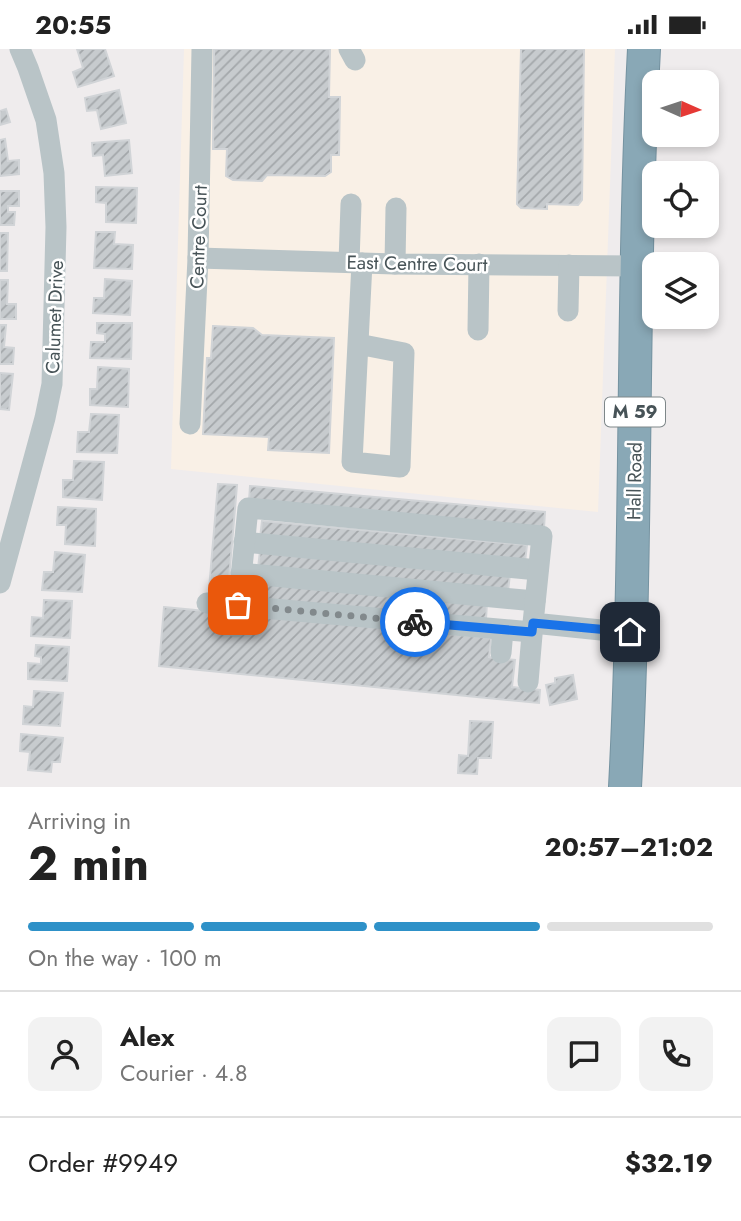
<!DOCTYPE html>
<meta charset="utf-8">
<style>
body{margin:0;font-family:Jost,sans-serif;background:#f2f2f2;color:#222;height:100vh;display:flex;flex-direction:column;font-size:26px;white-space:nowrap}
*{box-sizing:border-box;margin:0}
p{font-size:23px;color:#767676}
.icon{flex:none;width:38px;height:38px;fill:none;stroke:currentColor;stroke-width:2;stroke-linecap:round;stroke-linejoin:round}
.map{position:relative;height:738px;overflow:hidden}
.sheet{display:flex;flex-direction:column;background:#fff;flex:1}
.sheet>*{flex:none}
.needle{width:46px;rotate:93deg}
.buttons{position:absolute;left:642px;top:21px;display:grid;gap:14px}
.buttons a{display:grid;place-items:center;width:77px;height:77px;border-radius:14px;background:#fff;box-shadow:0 4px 10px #0003;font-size:35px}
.pin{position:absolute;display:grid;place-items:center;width:60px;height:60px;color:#fff;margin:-30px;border-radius:14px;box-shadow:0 4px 10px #0006}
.courier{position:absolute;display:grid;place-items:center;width:70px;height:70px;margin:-35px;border:5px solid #1a73e8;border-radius:50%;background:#fff;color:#222;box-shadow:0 2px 9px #0007}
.overview em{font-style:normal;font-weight:700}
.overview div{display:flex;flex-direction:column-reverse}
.overview{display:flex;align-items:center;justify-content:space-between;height:119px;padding:0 28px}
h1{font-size:46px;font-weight:700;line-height:52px}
.bar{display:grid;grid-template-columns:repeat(4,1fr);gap:10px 7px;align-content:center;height:84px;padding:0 28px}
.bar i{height:9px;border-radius:5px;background:#e0e0e0}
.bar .active{background:#2e91c8}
.bar p{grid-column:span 4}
.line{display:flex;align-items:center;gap:18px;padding:0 28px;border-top:2px solid #e0e0e0}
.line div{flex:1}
.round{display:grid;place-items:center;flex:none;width:74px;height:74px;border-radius:14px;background:#f2f2f2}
.status{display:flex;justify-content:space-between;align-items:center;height:49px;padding:0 35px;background:#fff;direction:ltr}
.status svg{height:19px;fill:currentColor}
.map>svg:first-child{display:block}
.commercial{fill:#f9f0e6}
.building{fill:url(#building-hatch);stroke:#d1d4d7;stroke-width:2}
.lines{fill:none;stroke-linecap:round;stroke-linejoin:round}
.highway-casing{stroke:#7593a1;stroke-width:34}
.minor{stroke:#b9c4c7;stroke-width:21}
.highway{stroke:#89a8b6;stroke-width:32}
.done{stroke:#82898c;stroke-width:7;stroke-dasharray:0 12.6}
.route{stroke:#1a73e8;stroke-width:9}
.labels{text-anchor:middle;stroke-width:5;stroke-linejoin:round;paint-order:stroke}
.shield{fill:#fff;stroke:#7e8789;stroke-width:2}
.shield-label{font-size:18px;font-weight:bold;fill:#475357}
.street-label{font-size:19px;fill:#475357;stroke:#fff}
</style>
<div class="status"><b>20:55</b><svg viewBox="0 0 49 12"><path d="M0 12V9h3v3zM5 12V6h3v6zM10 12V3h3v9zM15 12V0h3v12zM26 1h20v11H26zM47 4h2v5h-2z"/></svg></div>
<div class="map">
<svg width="741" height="738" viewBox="0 0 741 738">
<defs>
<pattern id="building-hatch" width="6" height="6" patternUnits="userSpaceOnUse" patternTransform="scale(1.75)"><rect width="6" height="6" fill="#c7cbce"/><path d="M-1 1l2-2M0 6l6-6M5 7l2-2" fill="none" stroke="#a3a7aa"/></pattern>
</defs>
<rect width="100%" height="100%" fill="#efeced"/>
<path class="commercial" d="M184,0H615L598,463L171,420Z"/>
<g class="building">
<path d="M77,0H105L114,27L78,38L73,23L83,19Z"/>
<path d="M214,0H330L329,48H340L339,106H331V123L325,127L267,126L262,132L233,131L226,127L227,100H213Z"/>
<path d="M521,0H584L582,151L578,156L547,155V160L521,159L517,155Z"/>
<path d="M119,41L126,74L101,80L97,61L87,62L85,49Z"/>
<path d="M6,60L10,73L0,76V62Z"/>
<path d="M5,90L8,112L19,111V125L0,127V91Z"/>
<path d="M129,91L132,124L105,127L103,106L93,107L92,94Z"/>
<path d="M96,138L137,139L136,174L106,173V154L96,153Z"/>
<path d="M0,142H19V157H8V163H15L14,176H0Z"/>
<path d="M96,183H115L114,195L133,196L132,220L94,219Z"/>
<path d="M0,184H8L7,222H0Z"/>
<path d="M105,230L132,232L130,266L93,264L94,249H104Z"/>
<path d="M0,231H8L7,255H16V270H0Z"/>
<path d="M97,274H132L131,310L90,309L91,293H105V285L97,284Z"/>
<path d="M0,276H6L4,298L14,299L13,315H0Z"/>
<path d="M213,277L253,279L262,286L334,289L329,404L268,401L269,388L203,385L207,309H211Z"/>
<path d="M98,318L129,320L128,358L90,356V340H97Z"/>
<path d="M0,324L13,325L9,361L0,360Z"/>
<path d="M91,365L119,366L117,404L77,403L78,383H89Z"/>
<path d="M74,412L104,413L102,451L63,448V431H73Z"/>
<path d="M218,435L237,436L228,542L209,540Z"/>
<path d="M250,437L545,463L544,479L249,452Z"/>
<path d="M58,458L96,460L95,497L65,495L66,476H57Z"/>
<path d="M262,472L527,496L525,513L260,489Z"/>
<path d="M260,502L510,525L508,543L258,519Z"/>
<path d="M55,503L85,506L82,543L42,541L44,523H53Z"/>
<path d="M256,534L487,554L486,570L254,550Z"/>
<path d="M44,551L72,552L70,589L31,587L32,568L43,569Z"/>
<path d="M164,558L226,564L224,581L248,584L250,566L491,589L489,608L515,611L512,638L540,641L539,654L159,617Z"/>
<path d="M36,596L69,598L67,632L28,630V614L41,615V608L35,607Z"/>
<path d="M573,626L577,650L550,656L546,636L555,634V629Z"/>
<path d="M34,642L63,644L60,677L23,675L24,657L33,658Z"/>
<path d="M470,672L493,673L491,709H478L477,725L458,724L459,706L468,707Z"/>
<path d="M21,685L63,689L60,713H52L51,723L28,721L30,703L20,702Z"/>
</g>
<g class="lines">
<defs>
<path id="highway" d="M625,738C638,492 631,246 644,0"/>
</defs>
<use href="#highway" class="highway-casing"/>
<g class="minor">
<path d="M349,0L355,11"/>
<path d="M198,209L395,215L636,217"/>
<path d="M349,213L351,155"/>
<path d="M395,215L396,159"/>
<path d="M568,262L569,216"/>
<path d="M478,281L479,215"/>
<path d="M358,295L404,304L400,418L352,413L362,214"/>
<path d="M190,375L198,209L202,0"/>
<path d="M244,493L538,521"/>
<path d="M241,524L535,552"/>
<path d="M0,534L45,369L52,335L56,178L54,124L46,71L28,19L20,0"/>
<path d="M207,554L532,583"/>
<path d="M236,578L248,459L542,487L533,574L630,584"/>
<path d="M501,604L503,581"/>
<path d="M528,633L533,574"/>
</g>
<use href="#highway" class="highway"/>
</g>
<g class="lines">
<path class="done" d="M238,556L415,573"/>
<path class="route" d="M415,573L532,583L533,574L630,583"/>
</g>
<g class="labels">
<rect class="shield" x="605" y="348.5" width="60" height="29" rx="5"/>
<g class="shield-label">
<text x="635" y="369">M 59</text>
</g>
<g class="street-label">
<text transform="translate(198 188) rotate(-88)" y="7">Centre Court</text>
<text transform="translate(417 214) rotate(1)" y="7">East Centre Court</text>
<text transform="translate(54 268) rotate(-88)" y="7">Calumet Drive</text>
<text transform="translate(634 432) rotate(-89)" y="7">Hall Road</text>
</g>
</g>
</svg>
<div class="buttons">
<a><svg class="needle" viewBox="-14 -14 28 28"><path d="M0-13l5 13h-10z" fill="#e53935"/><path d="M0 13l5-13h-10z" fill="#767676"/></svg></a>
<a><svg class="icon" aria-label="locate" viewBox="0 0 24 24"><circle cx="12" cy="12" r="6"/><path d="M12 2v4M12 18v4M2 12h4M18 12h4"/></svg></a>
<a><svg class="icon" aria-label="layers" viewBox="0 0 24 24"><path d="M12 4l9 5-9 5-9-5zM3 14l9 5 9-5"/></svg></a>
</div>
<div class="pin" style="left:238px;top:556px;background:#ea580c"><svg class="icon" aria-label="bag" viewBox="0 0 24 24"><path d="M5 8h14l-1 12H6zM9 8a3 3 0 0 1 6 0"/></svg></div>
<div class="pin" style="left:630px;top:583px;background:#1f2937"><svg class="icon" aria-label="home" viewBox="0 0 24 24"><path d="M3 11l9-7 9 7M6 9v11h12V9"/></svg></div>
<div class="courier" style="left:415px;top:573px"><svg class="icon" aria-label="bike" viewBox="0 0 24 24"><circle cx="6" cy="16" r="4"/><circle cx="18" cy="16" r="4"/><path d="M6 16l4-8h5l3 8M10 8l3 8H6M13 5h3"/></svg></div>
</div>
<section class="sheet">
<div class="overview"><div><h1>2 min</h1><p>Arriving in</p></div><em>20:57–21:02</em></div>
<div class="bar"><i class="active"></i><i class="active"></i><i class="active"></i><i></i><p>On the way · 100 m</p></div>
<div class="line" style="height:126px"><a class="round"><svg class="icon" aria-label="person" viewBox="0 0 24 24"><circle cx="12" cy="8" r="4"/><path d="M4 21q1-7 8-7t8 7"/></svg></a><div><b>Alex</b><p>Courier · 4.8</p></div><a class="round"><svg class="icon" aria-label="chat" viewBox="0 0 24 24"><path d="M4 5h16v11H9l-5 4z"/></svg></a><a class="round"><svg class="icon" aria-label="phone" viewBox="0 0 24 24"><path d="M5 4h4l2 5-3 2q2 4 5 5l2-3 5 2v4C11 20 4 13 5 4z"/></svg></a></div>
<div class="line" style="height:91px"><div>Order #9949</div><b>$32.19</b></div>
</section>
